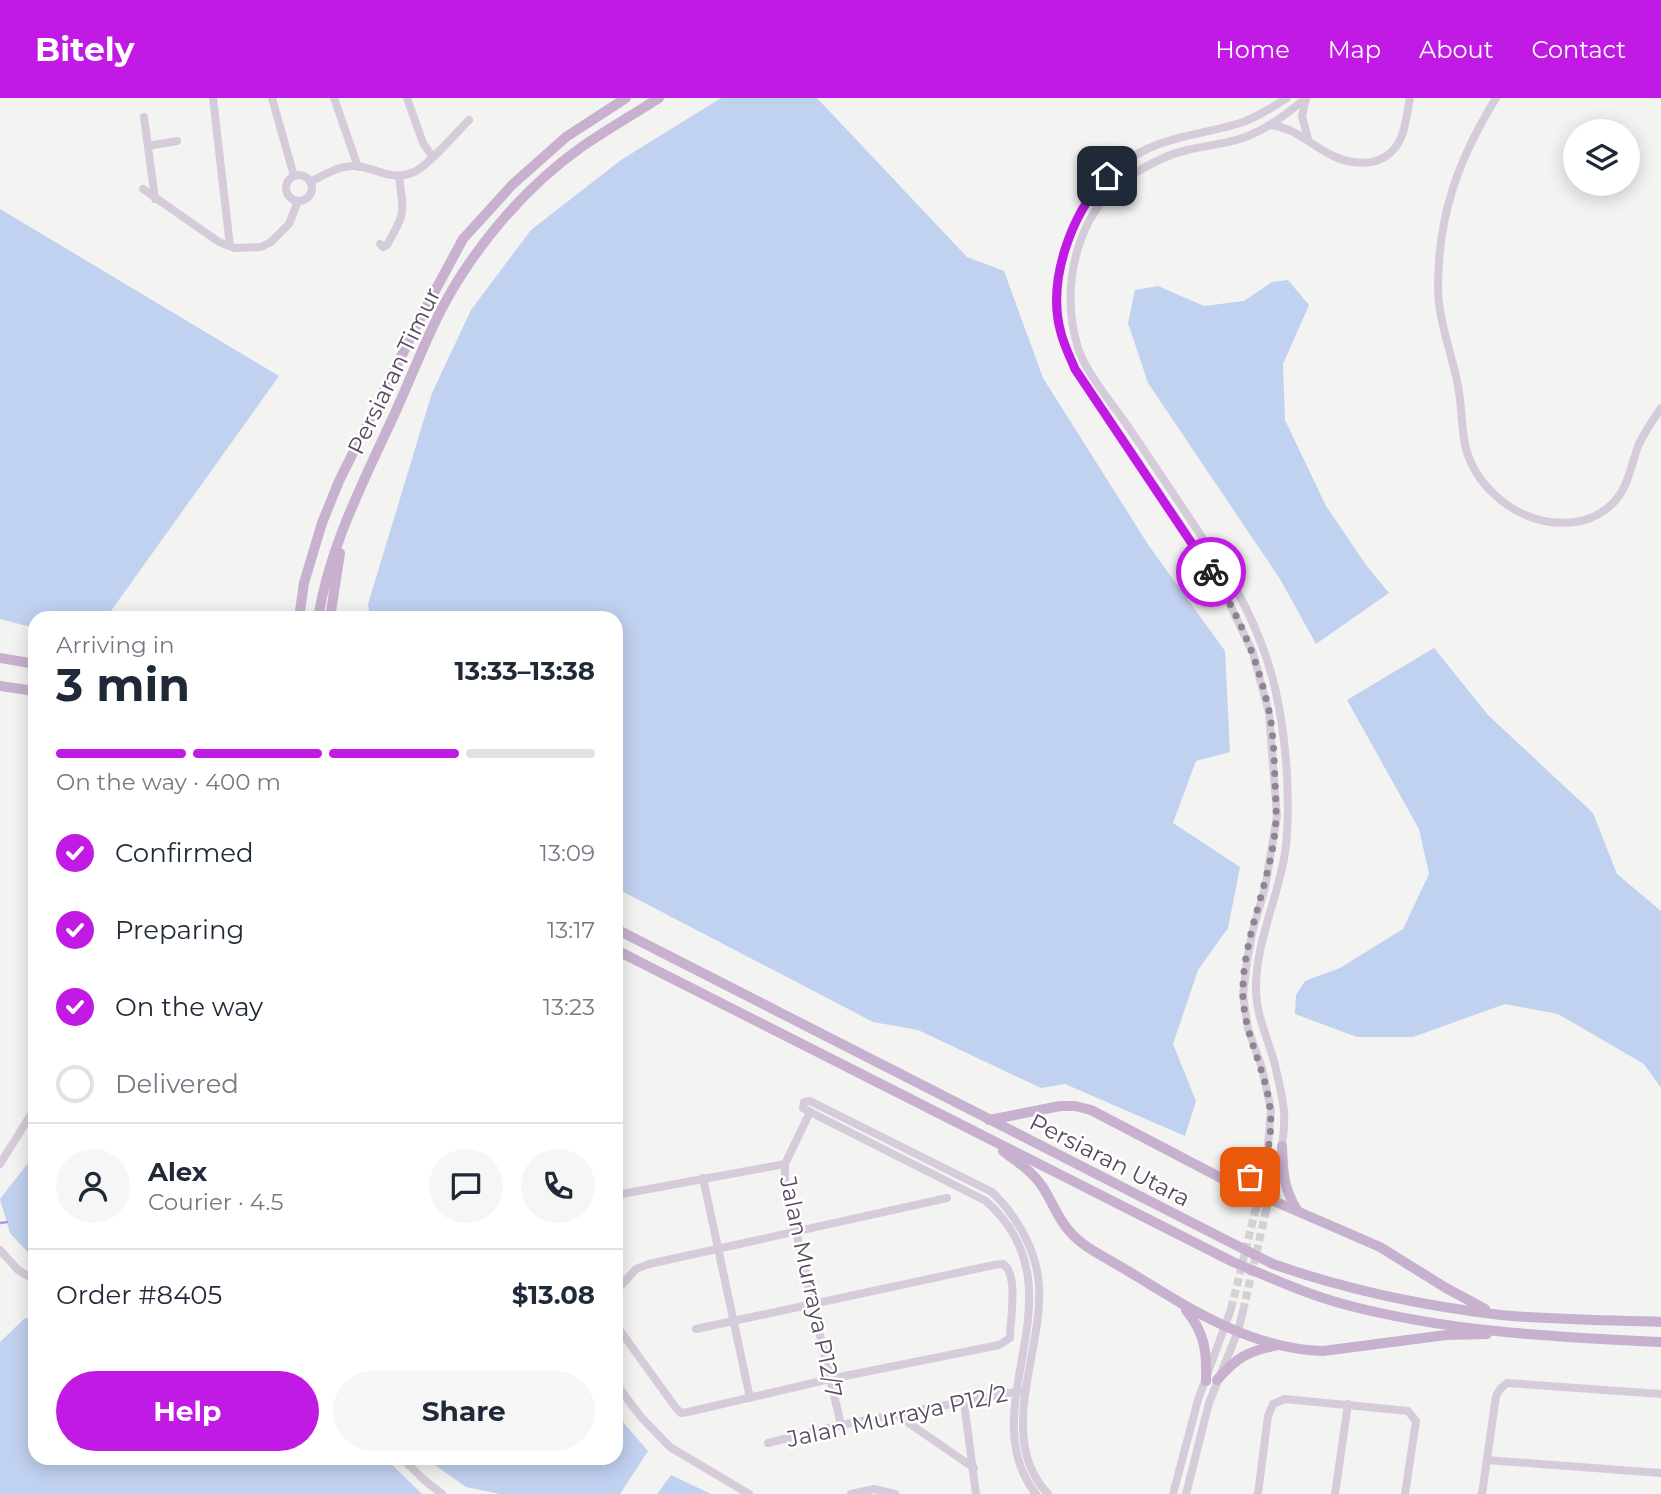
<!DOCTYPE html>
<meta charset="utf-8">
<style>
body{margin:0;font-family:Montserrat,sans-serif;background:#f6f6f7;color:#1f2937;height:100vh;display:flex;flex-direction:column;font-size:26px;white-space:nowrap}
*{box-sizing:border-box;margin:0}
p{font-size:23px;color:#747a83}
.icon{flex:none;width:38px;height:38px;fill:none;stroke:currentColor;stroke-width:2;stroke-linecap:round;stroke-linejoin:round}
.map{position:relative;flex:1;overflow:hidden}
.drawer{position:absolute;left:28px;top:513px;width:595px;height:854px;display:flex;flex-direction:column;background:#fff;border-radius:21px;box-shadow:0 4px 18px #0003}
.drawer>*{flex:none}
.buttons{position:absolute;left:1563px;top:21px;display:grid;gap:14px}
.buttons a{display:grid;place-items:center;width:77px;height:77px;border-radius:50%;background:#fff;box-shadow:0 4px 18px #0003;font-size:35px}
.pin{position:absolute;display:grid;place-items:center;width:60px;height:60px;color:#fff;margin:-30px;border-radius:14px;box-shadow:0 4px 10px #0006}
.courier{position:absolute;display:grid;place-items:center;width:70px;height:70px;margin:-35px;border:5px solid #c11ae5;border-radius:50%;background:#fff;color:#222;box-shadow:0 2px 9px #0007}
.summary em{font-style:normal;font-weight:700}
.summary div{display:flex;flex-direction:column-reverse}
.summary{display:flex;align-items:center;justify-content:space-between;height:119px;padding:0 28px}
h1{font-size:46px;font-weight:700;line-height:52px}
.bar{display:grid;grid-template-columns:repeat(4,1fr);gap:10px 7px;align-content:center;height:84px;padding:0 28px}
.bar i{height:9px;border-radius:5px;background:#e0e1e3}
.bar .on{background:#c11ae5}
.bar p{grid-column:span 4}
.line{display:flex;align-items:center;gap:18px;padding:0 28px;border-top:2px solid #e0e1e3}
.line div{flex:1}
.round{display:grid;place-items:center;flex:none;width:74px;height:74px;border-radius:37px;background:#f6f6f7}
ol{padding:0 28px;list-style:none}
li{display:flex;align-items:center;gap:21px;height:77px}
li p{margin-inline-start:auto}
li .icon{padding:7px;border-radius:50%;background:#c11ae5;color:#fff;stroke-width:4}
li:last-child{color:#747a83}
li i{width:38px;height:38px;border:4px solid #e0e1e3;border-radius:50%}
.primary-button{display:flex;gap:14px;margin-top:auto;padding:14px 28px}
.primary-button a{flex:1;height:80px;border-radius:42px;background:#c11ae5;color:#fff;font-size:28px;font-weight:700;line-height:80px;text-align:center}
.primary-button a+a{background:#f6f6f7;color:#1f2937}
header{display:flex;align-items:center;gap:42px;box-sizing:border-box;height:98px;padding:0 35px;background:#c11ae5;color:#fff}
header strong{font-size:33px}
nav{display:flex;gap:38px;margin-inline-start:auto;font-size:24px}
.map>svg:first-child{display:block}
.green{fill:#c1d1f0}
.lines{fill:none;stroke-linecap:round;stroke-linejoin:round}
.stream{stroke:#ba8eec;stroke-width:2.5}
.minor-tunnel{stroke:#d4d1d4;stroke-width:8;stroke-dasharray:8 4;stroke-linecap:butt}
.minor{stroke:#d6cbda;stroke-width:8}
.major{stroke:#c8b1cf;stroke-width:10}
.done{stroke:#8f8492;stroke-width:7;stroke-dasharray:0 12.6}
.route{stroke:#c11ae5;stroke-width:9}
.labels{text-anchor:middle;stroke-width:5;stroke-linejoin:round;paint-order:stroke}
.street-label{font-size:23px;fill:#59495f;stroke:#fff}
</style>
<header>
<strong>Bitely</strong>
<nav><a>Home</a><a>Map</a><a>About</a><a>Contact</a></nav>
</header>
<div class="map">
<svg width="1661" height="1396" viewBox="0 0 1661 1396">
<rect width="100%" height="100%" fill="#f3f3f1"/>
<g class="green">
<path d="M721,0H817L967,159L1004,173L1043,280L1149,448L1225,553L1230,654L1196,663L1173,725L1240,769L1228,830L1198,872L1173,946L1196,1003L1185,1038L1065,986L1041,990L918,932L873,924L616,790V520H370L368,506L432,295L471,212L531,132L621,62Z"/>
<path d="M0,111L279,278L106,520H35V530L0,521Z"/>
<path d="M1288,182L1309,207L1283,266L1285,322L1326,408L1366,467L1389,495L1316,546L1280,481L1148,285L1128,225L1135,192L1158,188L1204,208L1244,203L1272,184Z"/>
<path d="M1434,550L1488,617L1593,715L1617,776L1661,813V990L1644,966L1558,916L1505,906L1413,939H1357L1295,916L1296,897L1305,883L1340,870L1403,831L1429,776L1419,731L1347,602Z"/>
<path d="M35,1056V1162L10,1135L0,1101Z"/>
<path d="M35,1218V1360H385L422,1396H0V1244L24,1221Z"/>
<path d="M616,1316L648,1353L620,1396H500L466,1389L425,1360H616Z"/>
<path d="M671,1377L711,1396H657Z"/>
</g>
<g class="lines">
<path class="stream" d="M0,1125L7,1124"/>
<g class="minor-tunnel">
<path d="M1231,1211L1256,1110"/>
<path d="M1243,1213L1266,1113"/>
</g>
<g class="minor">
<path d="M213,0L230,148"/>
<path d="M272,0L294,78"/>
<path d="M334,0L358,69"/>
<path d="M407,0L423,45L432,58"/>
<path d="M1306,0L1302,18L1308,41"/>
<path d="M1496,0C1458,62 1438,117 1438,190C1438,220 1451,254 1457,283C1462,304 1461,326 1465,347C1474,386 1510,418 1550,424C1574,427 1597,422 1614,404C1629,388 1631,366 1639,346C1645,333 1653,322 1661,310"/>
<path d="M144,19L155,101"/>
<path d="M1271,27C1293,30 1305,42 1324,53C1348,68 1384,73 1400,42C1406,30 1407,14 1410,0"/>
<path d="M148,48L177,43"/>
<circle cx="299" cy="90" r="13"/>
<path d="M310,84C324,77 339,67 356,68C377,70 391,84 414,74C427,69 457,34 469,22"/>
<path d="M143,91L219,144L235,150L261,149L271,144L289,126L298,103"/>
<path d="M380,146L383,149L387,147C406,114 404,116 399,79"/>
<path d="M810,1014L785,1066V1086L841,1327"/>
<path d="M0,1066L35,1010"/>
<path d="M703,1080L750,1300"/>
<path d="M616,1097L785,1066"/>
<path d="M1256,1110L1267,1060L1271,1012L1262,970L1248,931L1243,897L1247,863L1253,831L1265,790L1277,718L1269,615L1253,555L1223,492L1075,271C1070,258 1062,244 1060,230C1049,159 1080,82 1147,51C1177,37 1209,35 1240,25C1257,20 1272,9 1287,0"/>
<path d="M1266,1113C1274,1081 1286,1046 1284,1014C1283,999 1278,981 1275,967C1268,940 1256,918 1256,890C1256,845 1276,804 1284,761C1289,733 1288,704 1287,676C1282,603 1270,553 1235,489C1200,436 1165,383 1129,330C1114,308 1086,275 1078,250C1060,190 1075,115 1129,79C1147,67 1166,57 1187,52C1207,47 1229,46 1248,38C1270,29 1288,15 1306,0"/>
<path d="M0,1152L18,1172L35,1182"/>
<path d="M616,1193L636,1171L649,1166L947,1100"/>
<path d="M616,1227L676,1310L681,1315L688,1314L830,1281L999,1247L1010,1240C1010,1222 1019,1176 1003,1166L994,1167L696,1231"/>
<path d="M616,1286L641,1319L670,1349L749,1396"/>
<path d="M964,1304L976,1396"/>
<path d="M897,1317L974,1370"/>
<path d="M768,1345L841,1327L1020,1293"/>
<path d="M402,1360L424,1382L442,1396"/>
<path d="M1487,1362L1661,1375"/>
<path d="M851,1396L874,1391L895,1396"/>
<path d="M1036,1396C968,1309 1088,1194 986,1103L810,1014L803,1010L804,1004L810,1003L992,1094C1017,1118 1037,1153 1039,1188C1043,1255 995,1340 1048,1396"/>
<path d="M1173,1396L1198,1302L1231,1211"/>
<path d="M1186,1396L1209,1305L1238,1233L1243,1213"/>
<path d="M1258,1396L1268,1318L1273,1306L1285,1301L1408,1313L1416,1323L1405,1396"/>
<path d="M1335,1396L1348,1306"/>
<path d="M1482,1396L1496,1298L1501,1290L1507,1285L1661,1296"/>
</g>
<g class="major">
<path d="M299,520L304,485L322,425L339,383L423,215L463,141L512,87L566,39L626,0"/>
<path d="M318,520C329,452 359,393 387,332C405,295 419,257 437,220C469,155 523,90 583,48C608,31 634,16 659,0"/>
<path d="M330,520L340,455"/>
<path d="M0,560L35,566"/>
<path d="M0,588L35,593"/>
<path d="M616,831L1273,1166C1347,1192 1424,1208 1501,1217C1554,1222 1608,1222 1661,1224"/>
<path d="M616,852L1233,1164C1269,1179 1306,1196 1343,1206C1447,1234 1555,1239 1661,1244"/>
<path d="M989,1022L1060,1008H1075L1091,1012L1223,1081L1380,1149L1446,1190L1485,1211"/>
<path d="M1282,1048C1283,1075 1283,1089 1297,1112"/>
<path d="M1003,1053C1017,1064 1032,1073 1042,1088C1052,1103 1058,1121 1070,1134C1085,1151 1109,1161 1128,1173C1188,1210 1251,1251 1323,1253L1446,1237L1487,1236"/>
<path d="M1230,1082C1250,1082 1256,1075 1267,1060"/>
<path d="M1186,1212C1205,1235 1207,1254 1206,1283"/>
<path d="M1217,1282C1237,1259 1248,1253 1278,1247"/>
</g>
</g>
<g class="lines">
<path class="done" d="M1211,474C1239,516 1258,563 1269,613C1275,642 1274,675 1276,705C1279,771 1241,834 1243,898C1245,948 1276,985 1270,1038C1268,1056 1265,1068 1250,1079"/>
<path class="route" d="M1107,78C1072,115 1046,183 1061,235C1064,247 1070,259 1075,271L1211,474"/>
</g>
<g class="labels">
<g class="street-label">
<text transform="translate(394 273) rotate(-64)" y="8">Persiaran Timur</text>
<text transform="translate(1110 1062) rotate(27)" y="8">Persiaran Utara</text>
<text transform="translate(811 1189) rotate(78)" y="8">Jalan Murraya P12/7</text>
<text transform="translate(897 1318) rotate(-12)" y="8">Jalan Murraya P12/2</text>
</g>
</g>
</svg>
<div class="buttons">
<a><svg class="icon" aria-label="layers" viewBox="0 0 24 24"><path d="M12 4l9 5-9 5-9-5zM3 14l9 5 9-5"/></svg></a>
</div>
<div class="pin" style="left:1250px;top:1079px;background:#ea580c"><svg class="icon" aria-label="bag" viewBox="0 0 24 24"><path d="M5 8h14l-1 12H6zM9 8a3 3 0 0 1 6 0"/></svg></div>
<div class="pin" style="left:1107px;top:78px;background:#1f2937"><svg class="icon" aria-label="home" viewBox="0 0 24 24"><path d="M3 11l9-7 9 7M6 9v11h12V9"/></svg></div>
<div class="courier" style="left:1211px;top:474px"><svg class="icon" aria-label="bike" viewBox="0 0 24 24"><circle cx="6" cy="16" r="4"/><circle cx="18" cy="16" r="4"/><path d="M6 16l4-8h5l3 8M10 8l3 8H6M13 5h3"/></svg></div>
<section class="drawer">
<div class="summary"><div><h1>3 min</h1><p>Arriving in</p></div><em>13:33–13:38</em></div>
<div class="bar"><i class="on"></i><i class="on"></i><i class="on"></i><i></i><p>On the way · 400 m</p></div>
<ol>
<li><svg class="icon" aria-label="check" viewBox="0 0 24 24"><path d="M5 12l5 5 9-10"/></svg>Confirmed<p>13:09</p></li>
<li><svg class="icon" aria-label="check" viewBox="0 0 24 24"><path d="M5 12l5 5 9-10"/></svg>Preparing<p>13:17</p></li>
<li><svg class="icon" aria-label="check" viewBox="0 0 24 24"><path d="M5 12l5 5 9-10"/></svg>On the way<p>13:23</p></li>
<li><i></i>Delivered</li>
</ol>
<div class="line" style="height:126px"><a class="round"><svg class="icon" aria-label="person" viewBox="0 0 24 24"><circle cx="12" cy="8" r="4"/><path d="M4 21q1-7 8-7t8 7"/></svg></a><div><b>Alex</b><p>Courier · 4.5</p></div><a class="round"><svg class="icon" aria-label="chat" viewBox="0 0 24 24"><path d="M4 5h16v11H9l-5 4z"/></svg></a><a class="round"><svg class="icon" aria-label="phone" viewBox="0 0 24 24"><path d="M5 4h4l2 5-3 2q2 4 5 5l2-3 5 2v4C11 20 4 13 5 4z"/></svg></a></div>
<div class="line" style="height:91px"><div>Order #8405</div><b>$13.08</b></div>
<div class="primary-button"><a>Help</a><a>Share</a></div>
</section>
</div>
